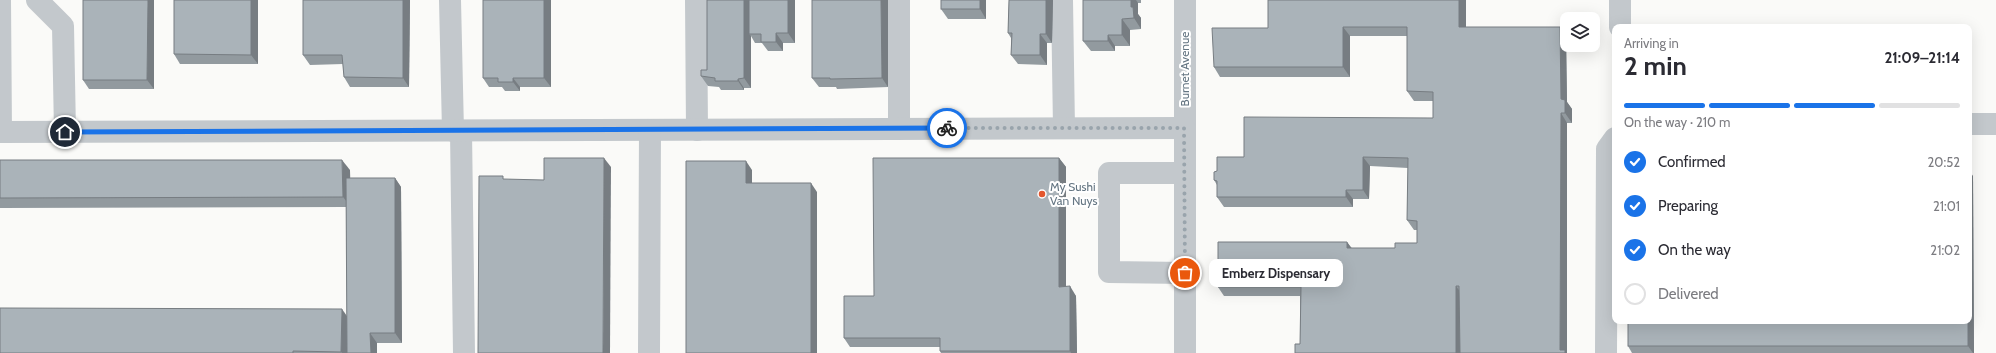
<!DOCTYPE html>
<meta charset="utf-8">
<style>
body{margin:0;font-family:Cabin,sans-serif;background:#f7f7f7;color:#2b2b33;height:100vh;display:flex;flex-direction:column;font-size:15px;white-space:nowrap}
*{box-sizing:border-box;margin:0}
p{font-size:13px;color:#7c7c81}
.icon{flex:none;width:22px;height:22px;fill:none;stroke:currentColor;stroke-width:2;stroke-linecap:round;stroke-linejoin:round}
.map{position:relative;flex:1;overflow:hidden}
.drawer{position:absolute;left:1612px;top:24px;width:360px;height:300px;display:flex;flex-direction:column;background:#fff;border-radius:8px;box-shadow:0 4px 16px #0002}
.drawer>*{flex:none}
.tools{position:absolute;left:1560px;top:12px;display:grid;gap:8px}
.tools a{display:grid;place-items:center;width:40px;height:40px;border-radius:8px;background:#fff;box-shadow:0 4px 16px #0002;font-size:20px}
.pin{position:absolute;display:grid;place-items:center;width:34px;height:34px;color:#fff;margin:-17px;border:2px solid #fff;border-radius:50%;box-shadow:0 1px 4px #0007}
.courier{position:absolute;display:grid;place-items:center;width:40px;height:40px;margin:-20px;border:3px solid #1a73e8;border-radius:50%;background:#fff;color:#222;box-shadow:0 1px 5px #0007}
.bubble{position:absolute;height:28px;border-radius:8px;background:#fff;box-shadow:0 4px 16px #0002;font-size:13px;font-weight:700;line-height:28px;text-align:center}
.overview em{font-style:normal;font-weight:700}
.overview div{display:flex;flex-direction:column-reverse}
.overview{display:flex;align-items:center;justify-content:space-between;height:68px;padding:0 12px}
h1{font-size:26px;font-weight:700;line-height:30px}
.bar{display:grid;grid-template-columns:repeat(4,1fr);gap:6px 4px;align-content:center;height:48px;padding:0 12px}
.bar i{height:5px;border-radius:3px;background:#e1e1e2}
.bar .selected{background:#1a73e8}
.bar p{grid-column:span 4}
ol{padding:0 12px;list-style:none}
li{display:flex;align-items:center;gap:12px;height:44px}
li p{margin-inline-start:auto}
li .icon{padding:4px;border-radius:50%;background:#1a73e8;color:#fff;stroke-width:4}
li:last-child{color:#7c7c81}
li i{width:22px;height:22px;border:2px solid #e1e1e2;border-radius:50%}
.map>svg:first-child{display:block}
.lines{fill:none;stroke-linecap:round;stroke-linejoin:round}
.minor{stroke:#c3c8cc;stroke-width:22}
.wall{fill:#929a9f}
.shaded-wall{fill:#777d82}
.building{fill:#aab3b9;stroke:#777d82}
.done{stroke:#99a4ac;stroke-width:4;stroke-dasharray:0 7.2}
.route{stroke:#1a73e8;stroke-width:5}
.poi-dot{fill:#e4572e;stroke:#fff;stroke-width:1.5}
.labels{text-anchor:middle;stroke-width:4;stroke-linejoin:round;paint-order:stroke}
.street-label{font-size:12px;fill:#657683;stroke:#fff}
.poi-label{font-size:12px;fill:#657683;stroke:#fff;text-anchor:start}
</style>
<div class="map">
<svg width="1996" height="353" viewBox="0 0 1996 353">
<rect width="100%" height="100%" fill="#fafaf8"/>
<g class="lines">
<g class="minor">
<path d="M0,0L1,132"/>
<path d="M37,0L63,26L65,132"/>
<path d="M450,0L453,131"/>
<path d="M696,0L697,130"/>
<path d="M1062,0L1064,128"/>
<path d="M1185,0V353"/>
<path d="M1620,27V0"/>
<path d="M1969,124H1996"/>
<path d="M899,129V0"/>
<path d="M461,131L464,353"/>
<path d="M0,132L1184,128"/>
<path d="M1184,173H1109V272L1185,273"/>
<path d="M649,353L650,130"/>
<path d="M1606,353L1607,149L1615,138"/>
</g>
</g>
<g class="wall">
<path d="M154,0V89H89L83,80Z"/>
<path d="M258,0V64H180L174,54Z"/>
<path d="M303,0H410L409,87H350L344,77L343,64L310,65L303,55Z"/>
<path d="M551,0V87H520V91H505L502,87H489L483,78Z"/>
<path d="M707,0H795V43H783V51H768L762,43H755L751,36V88H744V90H721L719,87L708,86L701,76L707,70Z"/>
<path d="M812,0H888V87L837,89L836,87H819L812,78Z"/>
<path d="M986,0V19H948L941,9Z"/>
<path d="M1009,0H1053L1052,43H1047V65L1018,64L1011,55V38L1008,33Z"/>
<path d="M1083,0H1141V3H1138V14L1141,18V29L1130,30V46H1115V51H1091L1083,41Z"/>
<path d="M1466,0V27H1560L1566,36L1567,102L1572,109V123H1567V353L1300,344V296H1224L1218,287L1347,242L1351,248H1395L1417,243V230H1414L1407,220L1408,168L1370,166L1369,199H1353V207H1224L1217,197V185L1214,180L1244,157L1433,118V101H1414L1407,91V36H1350V77H1220L1214,67L1268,28Z"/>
<path d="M1059,158L1066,167V286L1076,296L1077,353H941L940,351V347H850L844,338L874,296Z"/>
<path d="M0,160L350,170V178H395L401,187L402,343H377V353H0L347,316L346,207L0,208Z"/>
<path d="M1973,176L1974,353H1632L1628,346Z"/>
</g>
<g class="shaded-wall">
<path d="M148,0H154V89L147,80Z"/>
<path d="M251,0H258V64L251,55Z"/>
<path d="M403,0H410L409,87L403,78Z"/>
<path d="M544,0H551V87L544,78Z"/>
<path d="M744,0H751L749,34L751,36V88L744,78Z"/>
<path d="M788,0H795V43L788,33Z"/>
<path d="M881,0H888V87L882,78Z"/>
<path d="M980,0H986V19L980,9Z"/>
<path d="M1046,0H1053L1052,43L1046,34Z"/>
<path d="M1131,0H1136L1138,3V14L1141,18V29L1134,18L1131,7Z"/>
<path d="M1459,0H1466V36L1459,27Z"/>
<path d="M1122,19L1130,30V46L1122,35Z"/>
<path d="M1343,27L1350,36V77L1343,67Z"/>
<path d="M1560,27L1566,36L1567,102L1572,109V123L1565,113L1561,99Z"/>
<path d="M776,33L783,43V51L776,42Z"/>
<path d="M1040,34L1047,43V65L1040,55Z"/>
<path d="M1108,35L1115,46V51L1108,41Z"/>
<path d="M513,78L520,87V91L513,82Z"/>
<path d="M738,79L744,88V90L738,81Z"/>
<path d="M1561,113L1567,123V353H1562L1560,350Z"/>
<path d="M1363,157L1370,166L1369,199L1363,190Z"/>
<path d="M604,158L611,167L610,353H603Z"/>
<path d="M1059,158L1066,167V296L1059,287Z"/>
<path d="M342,160L350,170L351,207L343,197Z"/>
<path d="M746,161L752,170V192L746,183Z"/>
<path d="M1969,170L1973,176L1974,353H1973L1968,346V321H1969Z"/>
<path d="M395,178L401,187L402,343L395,333Z"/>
<path d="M811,183L817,192V353H811Z"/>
<path d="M1346,190L1353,199V207L1346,197Z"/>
<path d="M1347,242L1354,251L1347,248Z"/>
<path d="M1070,286L1076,296L1077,353H1071L1070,351Z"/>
<path d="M1456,286L1463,296L1462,353H1456Z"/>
<path d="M342,309L349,319V353H342L341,352Z"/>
<path d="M370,333L377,343V353H371Z"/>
</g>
<g class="building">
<path d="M83,0H148L147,80H83Z"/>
<path d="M174,0H251V55L174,54Z"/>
<path d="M303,0H403V78L344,77L342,55H303Z"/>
<path d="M483,0H544V78H513V82H498V78H483Z"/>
<path d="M707,0H744V78L738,79V81H715V78L701,76V70H707Z"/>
<path d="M749,0H788V33H776V42H761V34H749Z"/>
<path d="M812,0H881L882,78L830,79V78H812Z"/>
<rect x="941" y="0" width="39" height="9"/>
<path d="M1009,0H1046V34H1040V55H1011L1012,33H1008Z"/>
<path d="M1083,0H1131V7H1133L1134,18L1122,19V35H1108V41H1083Z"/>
<path d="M1268,0H1459V27H1560L1561,99L1565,100V113H1561L1560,350H1565V353H1460L1459,286H1456V353H1295V344H1300L1301,287H1218V242H1347V248H1395V243H1417V221L1407,220L1408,158L1363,157V190H1346V197H1217V181L1214,180V172L1217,171V157H1244V117L1433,118V92L1407,91V27H1343V67H1214L1212,28H1268Z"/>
<path d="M544,158H604L603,353H478L479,176H503V179L544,180Z"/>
<path d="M873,158H1059V287L1070,286V351H940V338H844V296H874Z"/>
<path d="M0,160H342L343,197L0,198Z"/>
<path d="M686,161H746V183H811V353H686Z"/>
<path d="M346,178H395V333H370L371,353H347Z"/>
<path d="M0,308L342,309L341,352L293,351V353H0Z"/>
<rect x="1628" y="321" width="340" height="25"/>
</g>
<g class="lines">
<path class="done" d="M947,128H1184L1185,273"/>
<path class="route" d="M65,132L947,128"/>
</g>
<circle class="poi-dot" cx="1042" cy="194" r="4"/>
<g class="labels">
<g class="street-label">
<text transform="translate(1185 69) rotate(-90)" y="4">Burnet Avenue</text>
</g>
<g class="poi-label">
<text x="1050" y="191">My Sushi<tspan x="1050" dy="14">Van Nuys</tspan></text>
</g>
</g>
</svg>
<div class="tools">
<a><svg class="icon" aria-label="layers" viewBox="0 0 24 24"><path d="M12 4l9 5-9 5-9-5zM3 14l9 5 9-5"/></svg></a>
</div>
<div class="pin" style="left:1185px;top:273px;background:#ea580c"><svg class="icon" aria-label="bag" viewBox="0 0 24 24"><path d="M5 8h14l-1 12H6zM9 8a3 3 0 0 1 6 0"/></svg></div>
<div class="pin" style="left:65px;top:132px;background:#1f2937"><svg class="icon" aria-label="home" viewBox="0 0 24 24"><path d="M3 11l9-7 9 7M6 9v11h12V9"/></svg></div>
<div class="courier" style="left:947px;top:128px"><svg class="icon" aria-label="bike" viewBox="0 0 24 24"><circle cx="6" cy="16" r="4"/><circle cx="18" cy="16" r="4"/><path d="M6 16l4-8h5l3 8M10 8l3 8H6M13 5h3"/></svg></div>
<div class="bubble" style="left:1209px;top:259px;width:134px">Emberz Dispensary</div>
<section class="drawer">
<div class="overview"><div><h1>2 min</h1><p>Arriving in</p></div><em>21:09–21:14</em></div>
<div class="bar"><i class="selected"></i><i class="selected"></i><i class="selected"></i><i></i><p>On the way · 210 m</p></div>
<ol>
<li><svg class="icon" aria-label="check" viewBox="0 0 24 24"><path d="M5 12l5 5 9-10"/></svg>Confirmed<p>20:52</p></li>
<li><svg class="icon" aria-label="check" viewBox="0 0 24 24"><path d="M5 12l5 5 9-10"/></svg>Preparing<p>21:01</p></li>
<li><svg class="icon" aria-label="check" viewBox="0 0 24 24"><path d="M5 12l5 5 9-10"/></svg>On the way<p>21:02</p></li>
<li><i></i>Delivered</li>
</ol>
</section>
</div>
